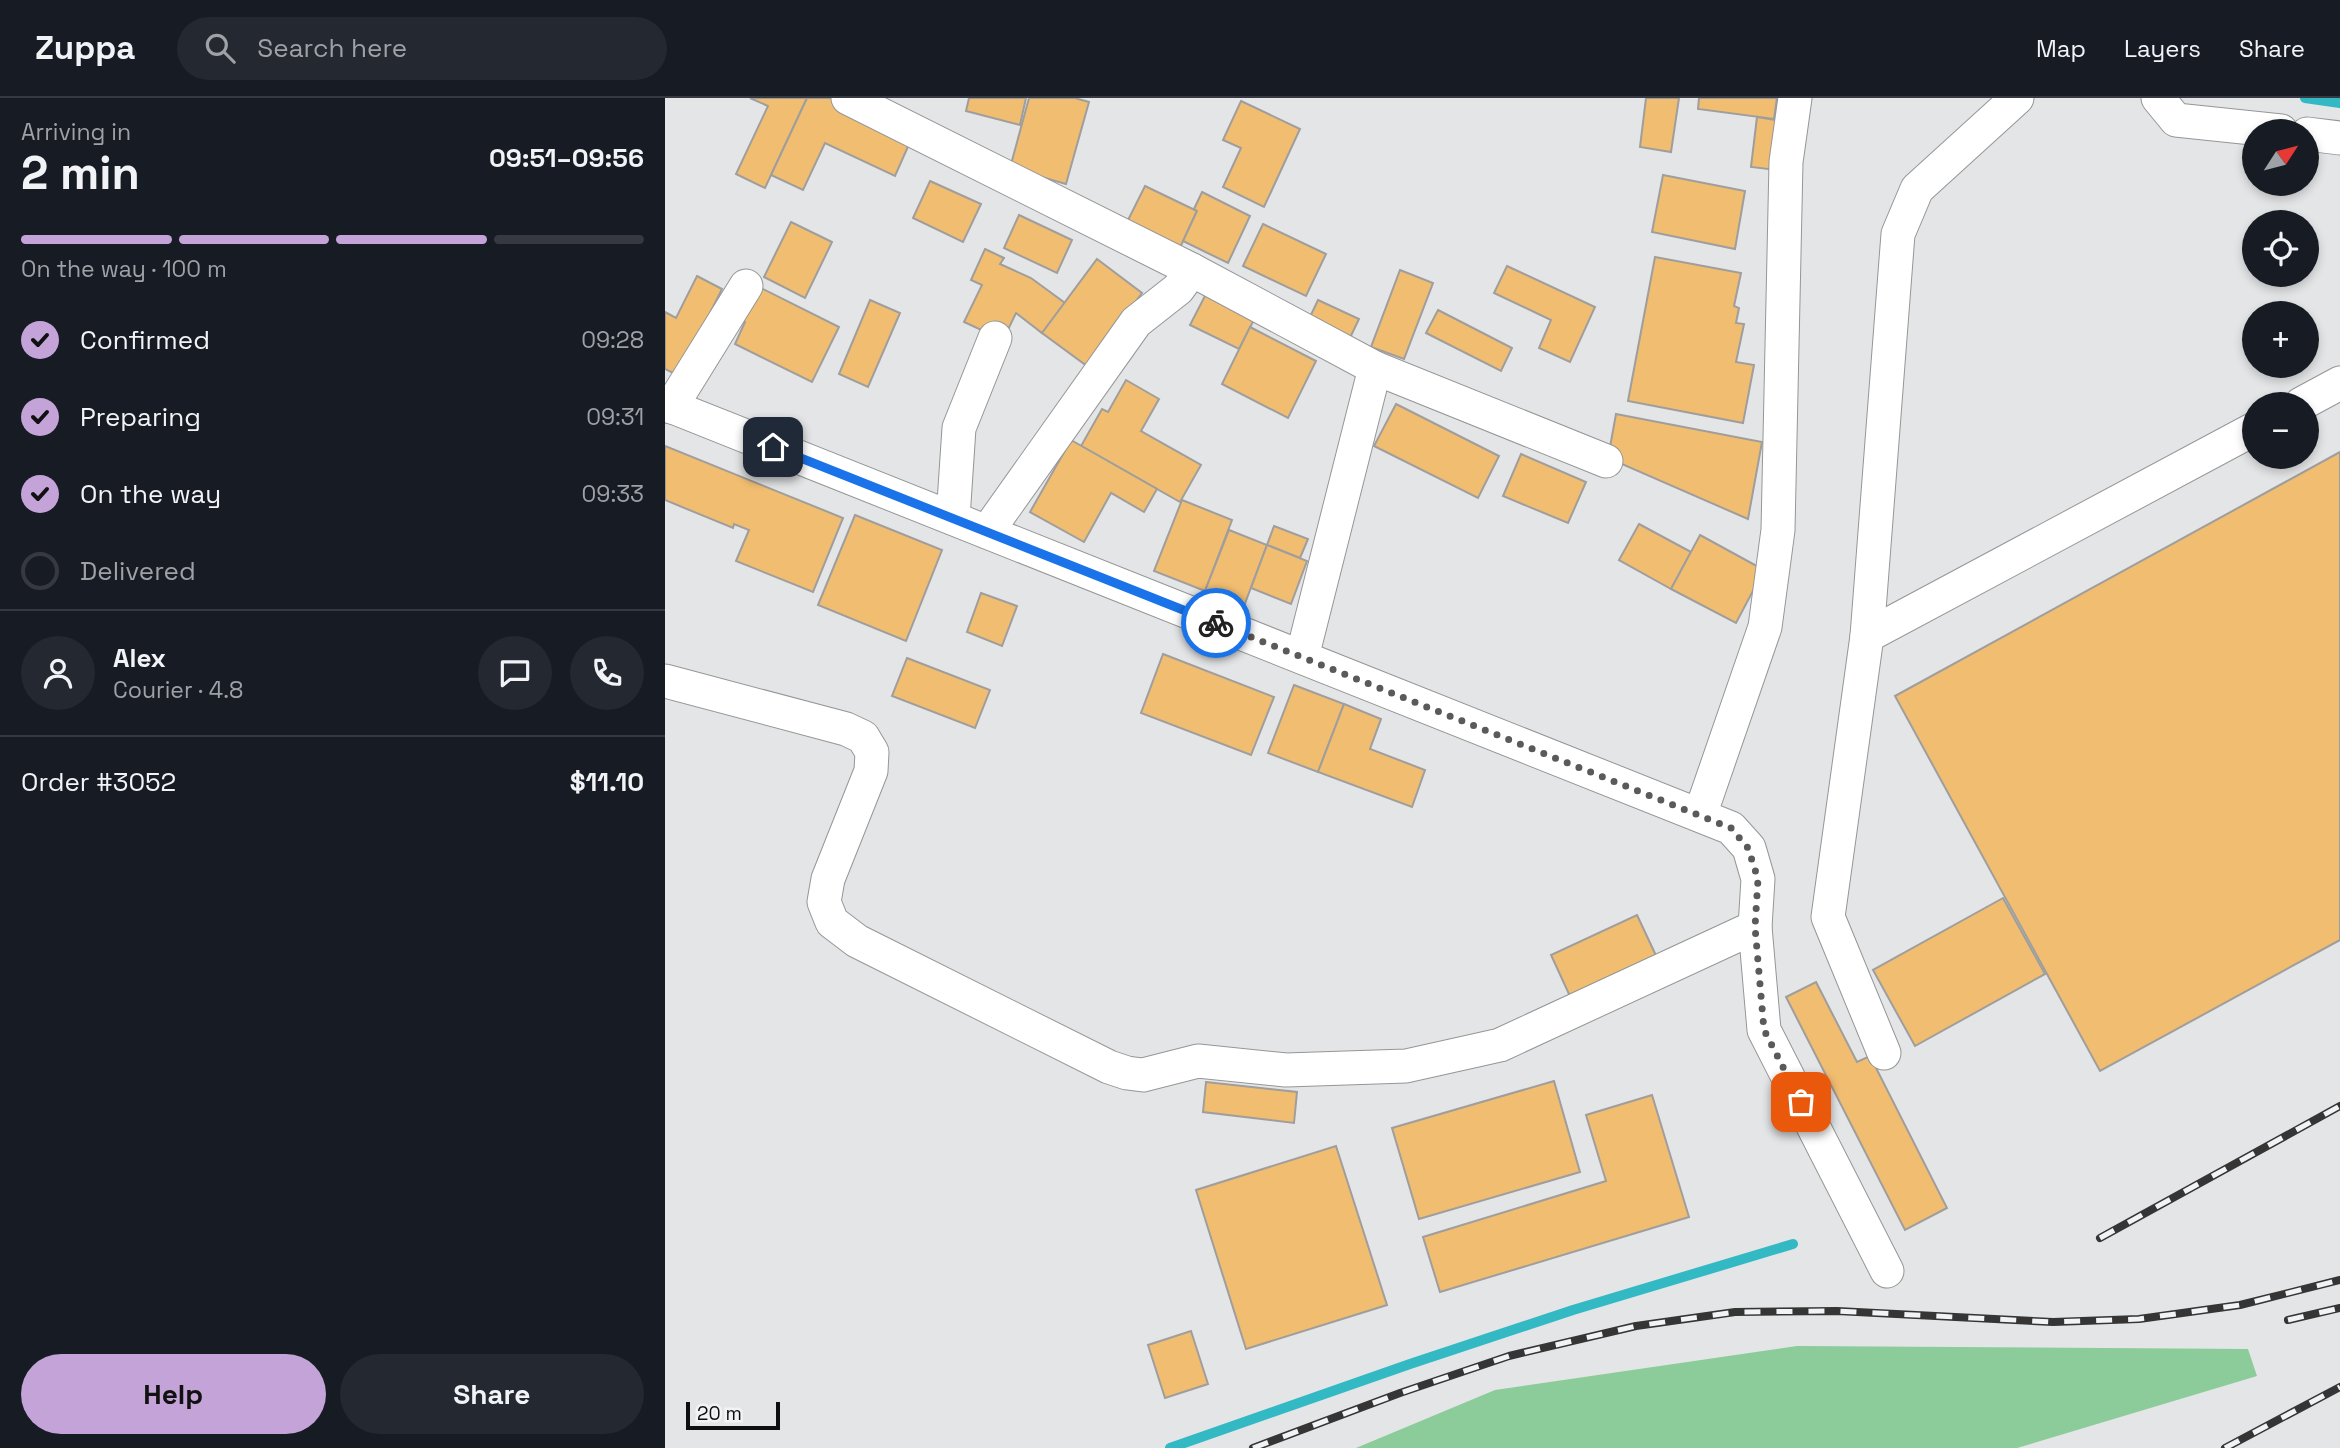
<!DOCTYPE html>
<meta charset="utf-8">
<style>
body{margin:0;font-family:"Space Grotesk",sans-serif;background:#242831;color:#f1f3f6;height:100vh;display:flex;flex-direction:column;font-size:26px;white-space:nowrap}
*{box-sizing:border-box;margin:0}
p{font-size:23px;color:#9ea1a6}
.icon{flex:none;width:38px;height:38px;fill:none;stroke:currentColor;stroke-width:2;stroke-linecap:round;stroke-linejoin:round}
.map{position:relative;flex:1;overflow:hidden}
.sheet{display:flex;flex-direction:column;background:#171b24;width:665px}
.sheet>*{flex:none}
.needle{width:46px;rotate:54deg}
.buttons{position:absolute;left:1577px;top:21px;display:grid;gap:14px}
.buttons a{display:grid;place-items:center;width:77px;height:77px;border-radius:50%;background:#171b24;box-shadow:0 4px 10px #0003;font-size:35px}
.scale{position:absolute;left:21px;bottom:18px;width:94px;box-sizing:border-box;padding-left:7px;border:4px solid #0f0f10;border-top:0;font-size:19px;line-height:24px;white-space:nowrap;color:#0f0f10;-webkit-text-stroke:5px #f2f3f4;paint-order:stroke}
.pin{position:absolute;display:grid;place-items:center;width:60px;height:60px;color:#fff;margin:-30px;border-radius:14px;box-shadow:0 4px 10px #0006}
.courier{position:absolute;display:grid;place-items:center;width:70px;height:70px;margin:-35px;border:5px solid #1a73e8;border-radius:50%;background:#fff;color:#222;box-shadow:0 2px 9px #0007}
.head em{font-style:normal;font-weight:700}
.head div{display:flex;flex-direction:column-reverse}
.head{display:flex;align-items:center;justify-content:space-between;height:119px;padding:0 21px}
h1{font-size:46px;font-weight:700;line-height:52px}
.bar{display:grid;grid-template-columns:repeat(4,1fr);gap:10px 7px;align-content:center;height:84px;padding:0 21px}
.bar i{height:9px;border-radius:5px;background:#363941}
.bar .selected{background:#c4a3d8}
.bar p{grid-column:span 4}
.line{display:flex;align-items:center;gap:18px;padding:0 21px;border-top:2px solid #363941}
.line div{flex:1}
.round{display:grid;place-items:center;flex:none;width:74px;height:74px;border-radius:37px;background:#242831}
ol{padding:0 21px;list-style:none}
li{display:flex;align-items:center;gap:21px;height:77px}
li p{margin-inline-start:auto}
li .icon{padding:7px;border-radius:50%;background:#c4a3d8;color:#111;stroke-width:4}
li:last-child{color:#9ea1a6}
li i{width:38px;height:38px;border:4px solid #363941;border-radius:50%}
.button{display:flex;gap:14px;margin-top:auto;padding:14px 21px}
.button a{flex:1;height:80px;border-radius:42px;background:#c4a3d8;color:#111;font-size:28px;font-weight:700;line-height:80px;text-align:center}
.button a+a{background:#242831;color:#f1f3f6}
header{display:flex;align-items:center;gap:42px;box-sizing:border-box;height:98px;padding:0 35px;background:#171b24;border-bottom:2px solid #363941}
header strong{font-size:33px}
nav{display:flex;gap:38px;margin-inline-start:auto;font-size:24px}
.search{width:490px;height:63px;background:#242831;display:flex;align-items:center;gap:18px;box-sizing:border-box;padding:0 24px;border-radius:38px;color:#9ea1a6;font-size:26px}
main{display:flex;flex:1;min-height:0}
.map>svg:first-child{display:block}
.green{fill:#8bcc9a}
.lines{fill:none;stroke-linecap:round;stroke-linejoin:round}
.stream{stroke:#32b9c4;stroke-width:10}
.building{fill:#f1bd71;stroke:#9f9e9d;stroke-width:2}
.minor-casing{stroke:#959697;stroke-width:35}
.minor{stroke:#fff;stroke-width:33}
.rail-casing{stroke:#353536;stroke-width:8}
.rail{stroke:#f2f3f4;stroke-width:5;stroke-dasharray:16;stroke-linecap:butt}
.done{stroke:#5a5a5b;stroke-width:7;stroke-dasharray:0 12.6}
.route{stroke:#1a73e8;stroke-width:9}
</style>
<header>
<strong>Zuppa</strong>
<div class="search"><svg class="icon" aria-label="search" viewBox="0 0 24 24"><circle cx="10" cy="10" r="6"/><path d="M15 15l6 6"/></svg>Search here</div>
<nav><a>Map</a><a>Layers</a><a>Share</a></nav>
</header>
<main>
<section class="sheet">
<div class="head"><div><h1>2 min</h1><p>Arriving in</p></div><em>09:51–09:56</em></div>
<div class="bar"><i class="selected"></i><i class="selected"></i><i class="selected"></i><i></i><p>On the way · 100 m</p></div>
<ol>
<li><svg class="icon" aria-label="check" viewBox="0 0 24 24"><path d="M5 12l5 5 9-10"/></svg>Confirmed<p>09:28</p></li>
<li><svg class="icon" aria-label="check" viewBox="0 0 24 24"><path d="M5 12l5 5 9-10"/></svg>Preparing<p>09:31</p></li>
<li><svg class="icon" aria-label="check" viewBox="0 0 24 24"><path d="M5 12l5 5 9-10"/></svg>On the way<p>09:33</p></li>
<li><i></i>Delivered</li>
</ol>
<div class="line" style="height:126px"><a class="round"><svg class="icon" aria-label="person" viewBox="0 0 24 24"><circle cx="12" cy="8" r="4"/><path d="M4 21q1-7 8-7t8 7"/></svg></a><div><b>Alex</b><p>Courier · 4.8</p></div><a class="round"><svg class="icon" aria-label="chat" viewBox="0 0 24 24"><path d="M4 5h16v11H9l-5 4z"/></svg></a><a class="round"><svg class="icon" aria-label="phone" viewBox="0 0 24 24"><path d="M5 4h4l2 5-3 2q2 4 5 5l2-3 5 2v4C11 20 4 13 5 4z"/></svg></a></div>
<div class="line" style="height:91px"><div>Order #3052</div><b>$11.10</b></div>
<div class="button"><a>Help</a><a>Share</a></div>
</section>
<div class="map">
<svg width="1675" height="1350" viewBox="0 0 1675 1350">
<rect width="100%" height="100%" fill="#e4e5e6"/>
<path class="green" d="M1132,1248L1583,1251L1592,1278L1352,1350H691L830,1292Z"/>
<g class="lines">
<g class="stream">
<path d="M1640,0L1675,5"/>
<path d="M505,1350L745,1266L908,1212L1128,1146"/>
</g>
</g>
<g class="building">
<path d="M85,0H142L100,90L71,76L103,8Z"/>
<path d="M142,0H180L245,44L230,78L160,45L138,92L106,77Z"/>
<path d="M304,0H361L355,27L301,13Z"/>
<path d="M364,0H410L424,4L401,86L345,70Z"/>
<path d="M981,0H1014L1006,54L975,49Z"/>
<path d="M1034,0H1112L1109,21L1033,11Z"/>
<path d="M576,3L635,31L599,109L558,89L576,50L558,42Z"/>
<path d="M1092,19L1117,23L1111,72L1086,69Z"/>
<path d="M998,77L1080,93L1070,151L987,134Z"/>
<path d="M265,83L316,106L298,144L248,120Z"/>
<path d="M480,88L532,113L514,152L461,126Z"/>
<path d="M537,94L585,118L563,165L518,143L532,113L529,111Z"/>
<path d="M354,117L407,142L392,175L339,150Z"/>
<path d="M126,124L167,144L140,200L99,179Z"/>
<path d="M598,126L661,156L641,198L578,168Z"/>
<path d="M320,151L339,160L335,166L366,180L400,205L377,235L351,215L338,242L299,224L317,187L306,182Z"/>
<path d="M990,159L1076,175L1069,208L1074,210L1071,225L1079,226L1071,264L1089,267L1078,325L963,303Z"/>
<path d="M432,161L477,195L422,268L377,235Z"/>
<path d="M842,168L930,209L905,264L874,250L886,222L829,195Z"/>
<path d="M735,172L768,185L739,261L706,249Z"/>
<path d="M32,178L57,191L14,278L0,271V214L11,220Z"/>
<path d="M94,189L174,229L147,284L70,246L80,224L77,222Z"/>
<path d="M544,190L593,214L574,251L525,227Z"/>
<path d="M205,202L235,215L203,289L174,276Z"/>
<path d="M653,202L694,221L685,240L644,221Z"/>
<path d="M773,212L847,250L836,273L761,235Z"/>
<path d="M585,229L651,263L623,320L557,286Z"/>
<path d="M461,282L494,301L476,333L536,367L515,404L416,348L437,311L443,314Z"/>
<path d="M731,306L834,358L813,400L709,348Z"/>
<path d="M951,316L1097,344L1083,421L943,360Z"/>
<path d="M406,342L492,391L479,414L446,395L419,444L365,414Z"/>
<path d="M0,348L178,420L148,494L71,463L84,432L69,426L68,430L0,402Z"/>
<path d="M1675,354V842L1435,973L1230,598Z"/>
<path d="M856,356L921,384L903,425L838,398Z"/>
<path d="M517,402L567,422L540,493L489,473Z"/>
<path d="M190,417L277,452L241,543L153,507Z"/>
<path d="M974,426L1026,454L1006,491L954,462Z"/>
<path d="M609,428L643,441L635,460L602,447Z"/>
<path d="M564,432L602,447L579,508L540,493Z"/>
<path d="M1035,437L1099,472L1071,525L1006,491Z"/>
<path d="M602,447L642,463L626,506L586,490Z"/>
<path d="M316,495L352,508L337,548L302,534Z"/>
<path d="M498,556L609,599L586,657L476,615Z"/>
<path d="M242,560L325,592L310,630L227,598Z"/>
<path d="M629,587L679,606L653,674L603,655Z"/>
<path d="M679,606L716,621L705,651L760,672L747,709L653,674Z"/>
<path d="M1338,800L1380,876L1250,948L1208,872Z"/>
<path d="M972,817L995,866L909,907L886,857Z"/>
<path d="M1151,884L1192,964L1205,958L1282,1110L1240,1132L1121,899Z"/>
<path d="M889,983L915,1074L754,1121L727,1030Z"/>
<path d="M541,984L632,994L629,1025L538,1014Z"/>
<path d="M987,997L1024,1119L775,1194L758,1139L941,1083L921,1017Z"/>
<path d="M671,1048L722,1207L581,1251L531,1092Z"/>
<path d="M526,1233L543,1286L500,1300L483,1247Z"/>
</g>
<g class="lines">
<defs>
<g id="minor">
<path d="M183,0L527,172L710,270L941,363"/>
<path d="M1493,0L1511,22L1616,33"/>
<path d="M1642,36L1675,40"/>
<path d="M0,306L1066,730L1084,750L1093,781L1090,829L1099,932L1222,1173"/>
<path d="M1636,306L1675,285"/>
<path d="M6,309L81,188"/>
<path d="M288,420L294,330L330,240"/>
<path d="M322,434L471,224L513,191L527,172"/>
<path d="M1202,538L1589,331"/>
<path d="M637,559L710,270"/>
<path d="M0,583L181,631L198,639L207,654L206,673L163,781L159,804L167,824L192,843L444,969L462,975L478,977L533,963L621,972L741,968L835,947L1090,829"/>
<path d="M1035,717L1100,529L1113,432L1121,64L1130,0"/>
<path d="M1219,955L1163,819L1202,538L1233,136L1252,91L1352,0"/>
</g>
</defs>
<use href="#minor" class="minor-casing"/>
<use href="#minor" class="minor"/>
<defs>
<g id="rail">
<path d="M1435,1140L1675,1008"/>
<path d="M1623,1222L1675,1210"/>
<path d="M588,1350L735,1295L844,1258L971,1228L1070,1214L1172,1213L1388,1224L1474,1221L1575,1207L1675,1182"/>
<path d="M1560,1350L1675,1289"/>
</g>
</defs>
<use href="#rail" class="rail-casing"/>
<use href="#rail" class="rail"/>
</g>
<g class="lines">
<path class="done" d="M551,525L1066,730L1083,750L1093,781L1090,829L1099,932L1136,1004"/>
<path class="route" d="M108,349L551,525"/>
</g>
</svg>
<div class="buttons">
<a><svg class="needle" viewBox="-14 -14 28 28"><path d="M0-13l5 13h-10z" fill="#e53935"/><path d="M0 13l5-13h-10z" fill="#9ea1a6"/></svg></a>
<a><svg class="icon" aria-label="locate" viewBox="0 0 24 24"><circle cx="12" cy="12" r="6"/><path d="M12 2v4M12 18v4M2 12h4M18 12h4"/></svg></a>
<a>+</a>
<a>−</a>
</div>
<div class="scale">20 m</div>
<div class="pin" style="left:1136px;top:1004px;background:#ea580c"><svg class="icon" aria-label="bag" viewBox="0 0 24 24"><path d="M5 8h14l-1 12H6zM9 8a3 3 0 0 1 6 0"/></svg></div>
<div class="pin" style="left:108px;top:349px;background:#1f2937"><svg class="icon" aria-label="home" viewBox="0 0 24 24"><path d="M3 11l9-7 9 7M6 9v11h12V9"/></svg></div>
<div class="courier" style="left:551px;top:525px"><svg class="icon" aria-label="bike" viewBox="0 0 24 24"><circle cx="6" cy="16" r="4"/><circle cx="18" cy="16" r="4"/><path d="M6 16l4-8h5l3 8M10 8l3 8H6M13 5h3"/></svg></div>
</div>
</main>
